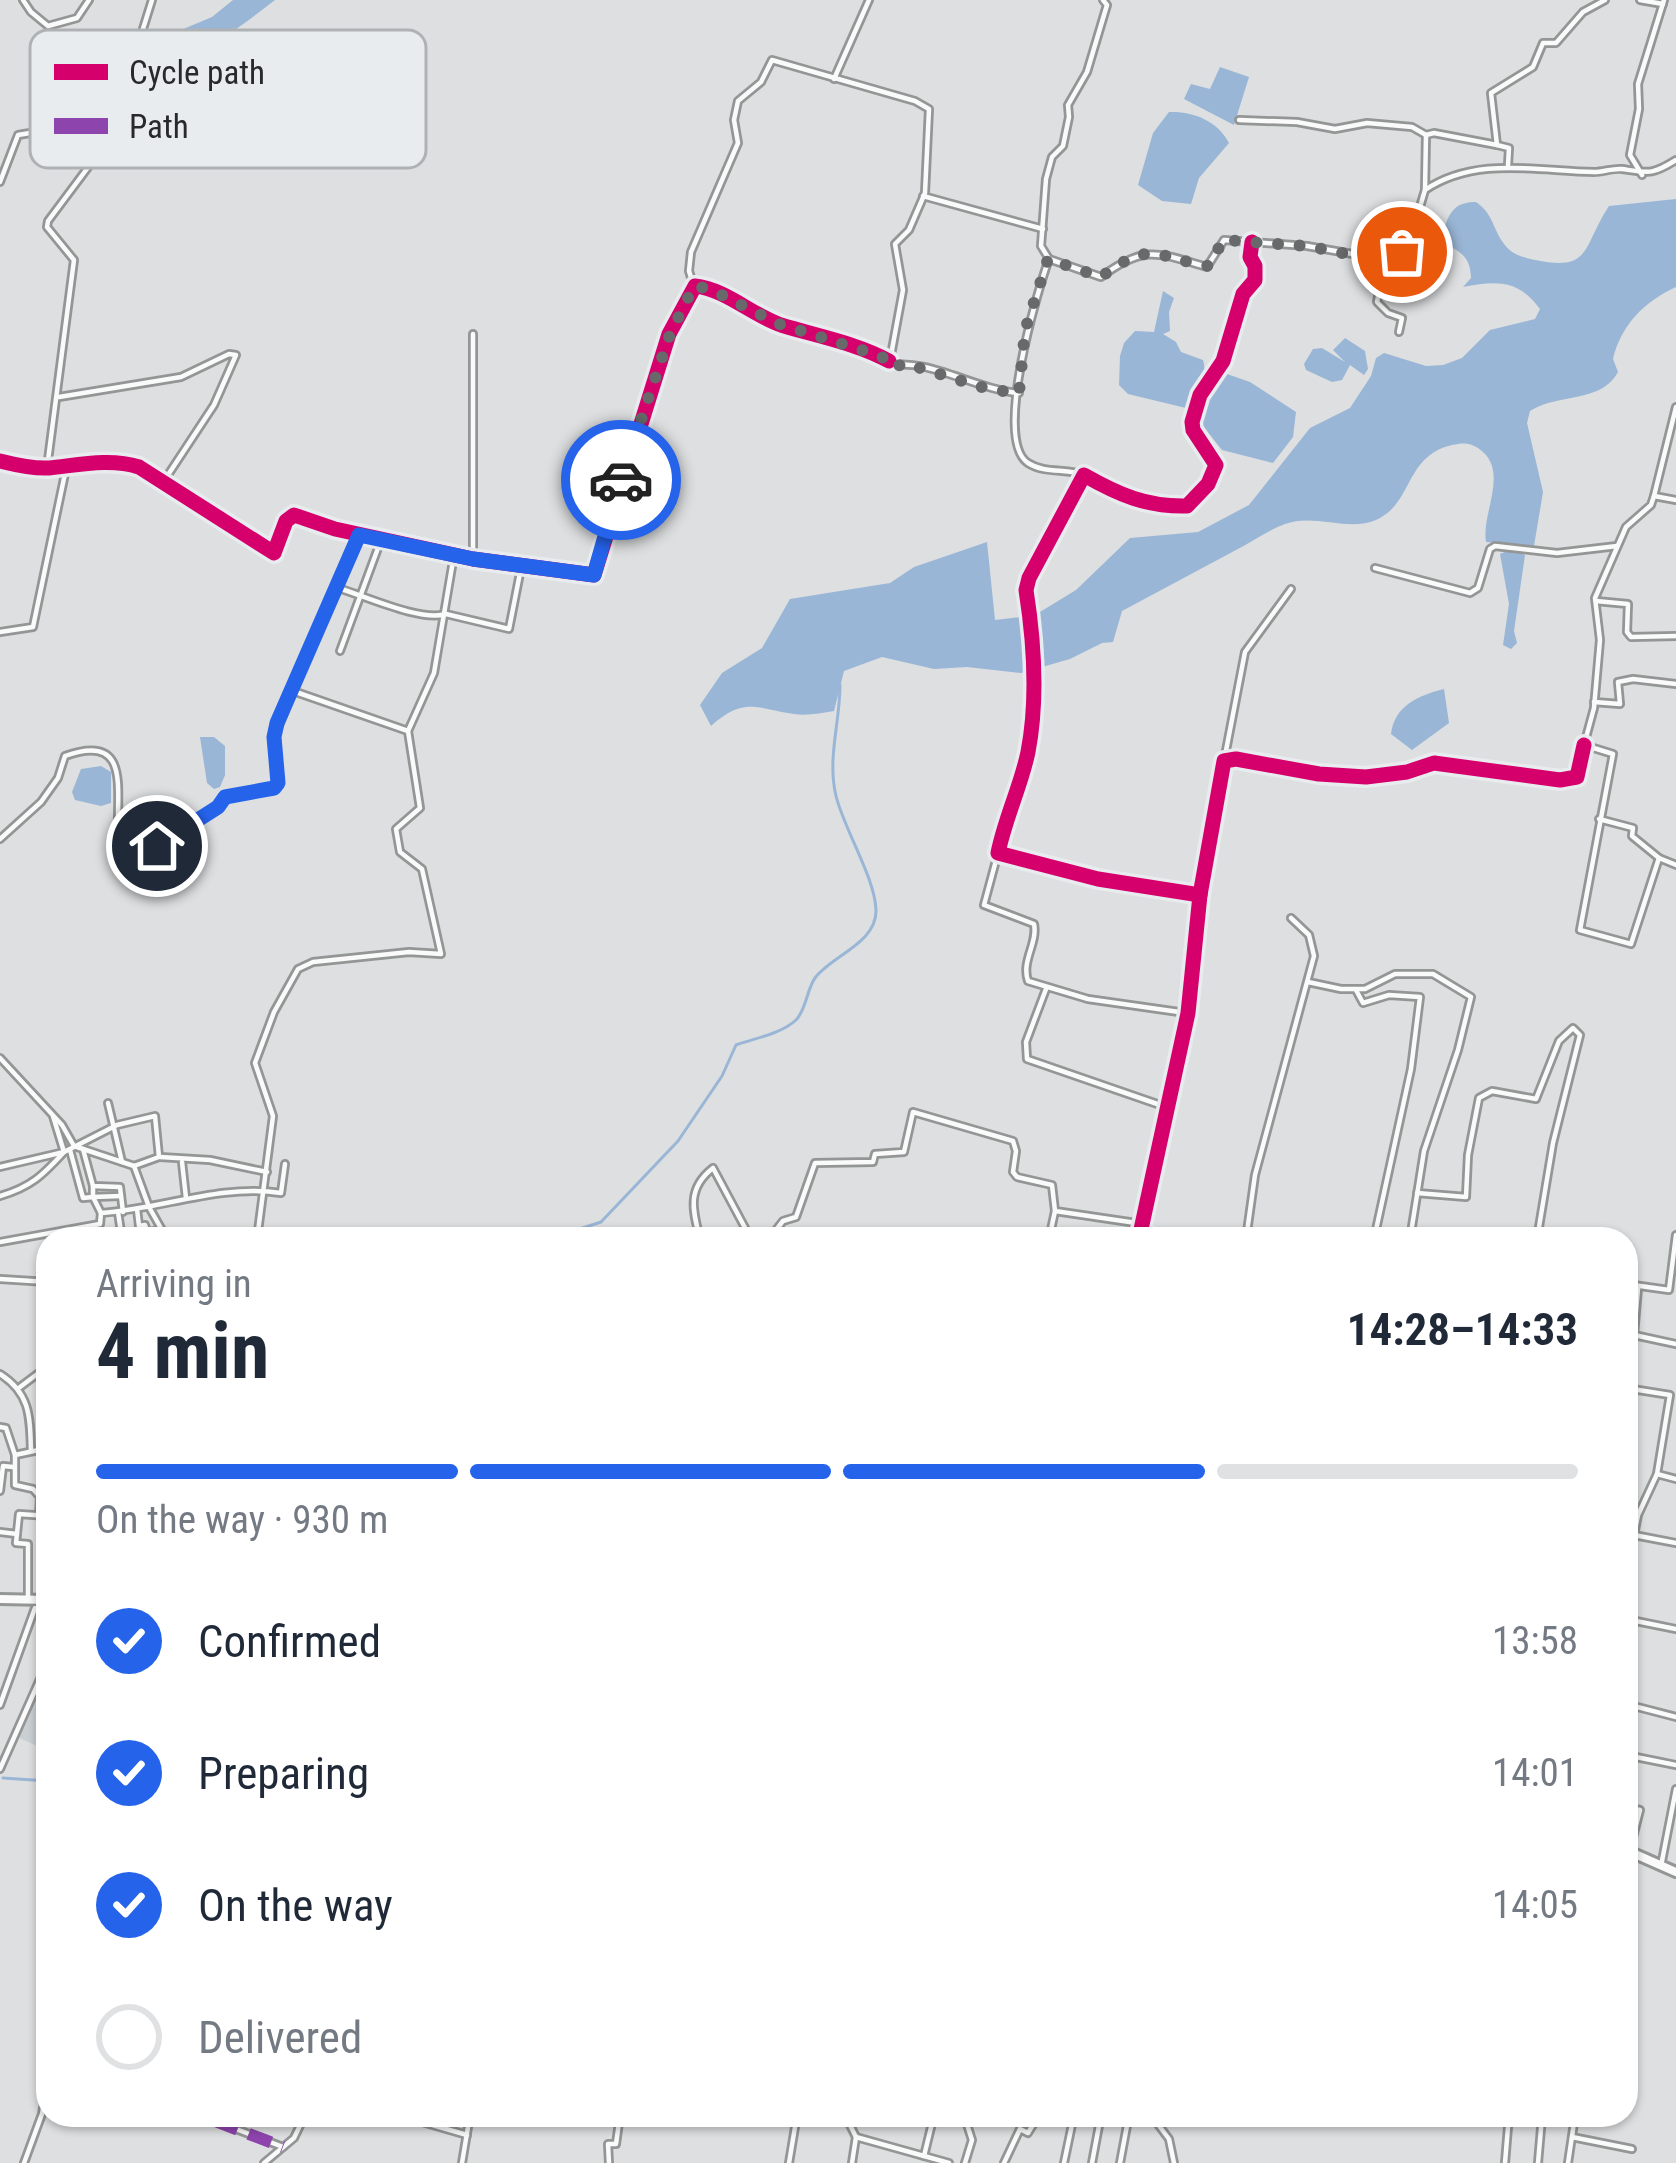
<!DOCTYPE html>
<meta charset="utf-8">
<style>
body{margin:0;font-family:"Roboto Condensed",sans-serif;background:#f6f6f7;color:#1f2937;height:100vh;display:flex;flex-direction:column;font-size:45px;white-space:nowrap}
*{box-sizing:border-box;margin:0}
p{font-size:39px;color:#747a83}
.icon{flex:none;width:66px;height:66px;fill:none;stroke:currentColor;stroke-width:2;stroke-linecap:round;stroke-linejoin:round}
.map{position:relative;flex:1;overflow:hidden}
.panel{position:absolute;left:36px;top:1227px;width:1602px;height:900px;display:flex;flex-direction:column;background:#fff;border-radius:36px;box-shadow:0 3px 9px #0004}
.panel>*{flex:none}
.pin{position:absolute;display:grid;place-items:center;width:102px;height:102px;color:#fff;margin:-51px;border:6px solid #fff;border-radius:50%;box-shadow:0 3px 12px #0007}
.courier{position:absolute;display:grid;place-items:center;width:120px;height:120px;margin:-60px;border:9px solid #2563eb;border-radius:50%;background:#fff;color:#222;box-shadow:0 3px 15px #0007}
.overview em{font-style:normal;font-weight:700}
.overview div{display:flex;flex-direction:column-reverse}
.overview{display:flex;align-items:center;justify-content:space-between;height:204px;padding:0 60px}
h1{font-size:78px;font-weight:700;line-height:90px}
.bar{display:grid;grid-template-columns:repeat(4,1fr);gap:18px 12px;align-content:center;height:144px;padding:0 60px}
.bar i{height:15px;border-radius:9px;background:#e0e1e3}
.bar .selected{background:#2563eb}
.bar p{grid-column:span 4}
ol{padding:0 60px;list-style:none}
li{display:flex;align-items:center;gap:36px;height:132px}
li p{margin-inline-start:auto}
li .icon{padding:12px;border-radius:50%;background:#2563eb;color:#fff;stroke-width:4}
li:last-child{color:#747a83}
li i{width:66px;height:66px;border:6px solid #e0e1e3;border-radius:50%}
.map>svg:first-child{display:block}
.built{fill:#cacfd3}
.water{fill:#9ab6d6}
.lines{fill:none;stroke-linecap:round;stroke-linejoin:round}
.stream{stroke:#9ab6d6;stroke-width:3}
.street-casing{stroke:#949696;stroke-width:10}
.secondary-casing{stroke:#949696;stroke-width:14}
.street{stroke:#fafafa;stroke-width:4.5}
.secondary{stroke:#fafafa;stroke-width:8}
.quiet{stroke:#8e44ad;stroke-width:12;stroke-dasharray:24 12;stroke-linecap:butt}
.cycleway-casing{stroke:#e9ecef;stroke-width:22}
.cycleway{stroke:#d6006c;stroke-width:15}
.done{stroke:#67696a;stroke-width:12;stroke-dasharray:0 21.6}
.route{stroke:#2563eb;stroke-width:15}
.key{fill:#e9ecef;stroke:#afb2b4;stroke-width:3}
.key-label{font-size:33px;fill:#28292a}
</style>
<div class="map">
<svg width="1676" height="2163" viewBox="0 0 1676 2163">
<rect width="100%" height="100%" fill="#dddfe0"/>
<path class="built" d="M48,1652V1751L11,1734Z"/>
<g class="water">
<path d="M233,0H275C243,24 212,51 171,57L169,35L212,17Z"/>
<path d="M1220,67L1249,77L1234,125L1184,99L1191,84L1210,89Z"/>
<path d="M1169,112C1193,111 1218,121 1229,143L1199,178L1191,204L1162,201L1138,185L1153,133Z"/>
<path d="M1676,199V287C1645,301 1621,325 1613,359L1618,372C1602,403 1558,393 1530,411L1527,423L1543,492L1534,546L1486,542C1481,512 1511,470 1478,448C1469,442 1462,443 1452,445C1404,456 1414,503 1376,520C1348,532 1314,513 1285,524C1268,530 1252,542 1236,550C1198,570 1160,591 1122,611L1113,642L1102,643L1070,659L1021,673L967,667L934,669L882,657L844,671L834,711C821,713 807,716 794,714C755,708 744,697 711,726L700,705L722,673L762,648L790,599L890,583L914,567L987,542L995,620L1035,615L1076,590L1130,538L1198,532L1249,505L1310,428L1350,408L1371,376L1376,358L1384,353L1426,366L1443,365L1462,358L1490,330L1535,319L1540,309C1518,279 1496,281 1463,287L1471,278C1470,253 1458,252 1441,241C1446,221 1450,201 1476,202C1493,214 1492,226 1502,241C1510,254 1521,257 1535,260C1592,272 1582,247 1609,206Z"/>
<path d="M1163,291L1174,298L1169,312L1170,331L1163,334L1176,342L1181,352L1203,360C1208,376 1199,399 1186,408L1128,394L1119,385L1120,356L1124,343L1135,331L1154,332Z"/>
<path d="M1345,338L1365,351L1368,369L1364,375L1350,365L1342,380L1332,382L1306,370L1304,364L1313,349L1322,348L1345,362L1333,350Z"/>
<path d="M1227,374L1250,382L1296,412L1293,437L1273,463L1222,450L1199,421C1202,404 1209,381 1227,374Z"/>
<path d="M1512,549L1525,555L1514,631L1517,643L1511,649L1503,645L1509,604L1500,554Z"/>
<path d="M1444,689L1449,723L1412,750L1391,734C1394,706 1419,695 1444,689Z"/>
<path d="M200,737H214L225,746V775L220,787L214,789L207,783Z"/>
<path d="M101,766L111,772V803L101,806L75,800L72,792L81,769Z"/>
</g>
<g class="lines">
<g class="stream">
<path d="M549,1239L601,1222L678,1141L722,1076L736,1045C755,1038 781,1034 796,1020C806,1010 807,989 815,978C831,956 877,943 876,910C875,878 844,829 836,796C827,758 840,723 840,685"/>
<path d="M3,1778L48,1781"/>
</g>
<defs>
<g id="street">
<path d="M23,0L31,12L48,26L77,18L89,0"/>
<path d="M1640,0L1663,4"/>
<path d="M834,79L869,0"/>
<path d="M127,80L152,0"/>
<path d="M1239,120L1297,122L1335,129L1367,123L1412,127L1426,135"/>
<path d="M1497,145L1509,148L1508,165"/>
<path d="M1642,175L1630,155L1639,109L1638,84L1664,0"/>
<path d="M0,182L18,135L30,133L96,153"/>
<path d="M1425,190L1426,135L1434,133L1497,145L1491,93L1533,67L1543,43H1556L1583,12L1605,0"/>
<path d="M923,196L1043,229"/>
<path d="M1049,259L1101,277C1145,244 1158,253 1207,267L1224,240L1307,246L1387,260L1408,247L1425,190C1476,156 1537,171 1594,172C1603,172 1613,168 1622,169C1649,173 1652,175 1676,160"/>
<path d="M1385,260L1377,302L1388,313L1402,318L1399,332"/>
<path d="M693,284L689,271L691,252L738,143L734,120L738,101L761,82L772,60L915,101L929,109L925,193L909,230L895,244L903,290L889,366C927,357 976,390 1019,393"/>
<path d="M473,334V559"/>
<path d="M59,397L181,377L229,354L236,355L214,405L164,481"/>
<path d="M1676,407L1654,496L1676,500"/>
<path d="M0,461C16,465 33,469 49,468C79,465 110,458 139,467L274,553L286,521L294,515L335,529L473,559L594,575L669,334L695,286C725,289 752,315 781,325C817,336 856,343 889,361"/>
<path d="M47,468L74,260L47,227L48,221L98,154L127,80L218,62L347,105"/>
<path d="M1084,475C1067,468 1045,474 1028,463C993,440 1037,292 1049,259L1041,246L1046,179L1052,157L1063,146L1069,117L1068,105L1087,72L1107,5L1103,0"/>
<path d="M1654,496L1651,505L1626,527L1595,598L1600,640L1594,708L1584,745L1613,754L1580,930L1631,944L1659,858L1676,865"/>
<path d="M358,537L293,691L408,731"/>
<path d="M1375,568L1470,593L1478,588L1490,549L1495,546L1557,553L1617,546"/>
<path d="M338,588C365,596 421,622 446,614L509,629L521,568"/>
<path d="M1596,601L1628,604L1627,632L1631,637L1676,636"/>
<path d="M0,632L33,627L67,464"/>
<path d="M340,651L381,540"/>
<path d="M1594,702L1620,704L1618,682L1633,679L1676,684"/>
<path d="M1224,761L1245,652L1291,589"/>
<path d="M1599,819L1633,828L1632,836L1659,858"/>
<path d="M0,839L41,802L58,778L65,756C129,733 117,785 118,829L122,835L148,848L218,807L225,797L274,788L277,783L274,738L293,691"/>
<path d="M998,853L984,905L1034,924C1038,943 1021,961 1028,981L1088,999L1186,1013"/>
<path d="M1200,895L1098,879L998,853C1005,818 1021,786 1028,752C1038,700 1034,641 1026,590L1029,578L1084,475C1119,495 1147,507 1187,506L1208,484L1216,465L1193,430L1192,422L1200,395L1223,361L1243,294L1255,280V266L1250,257L1252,242"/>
<path d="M1308,982L1341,989H1365L1395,974H1433L1471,997L1458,1050L1424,1151L1410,1239"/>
<path d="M1046,989L1026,1042L1027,1059L1166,1107"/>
<path d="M1356,990L1363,1003L1389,995L1420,997L1411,1069L1374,1239"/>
<path d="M0,1058L62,1125L74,1146L134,1166L149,1207L167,1239"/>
<path d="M108,1103L122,1162"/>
<path d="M53,1116L64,1152L117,1125L155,1116L159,1157L134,1166"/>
<path d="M83,1149L93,1186L120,1187L123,1212"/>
<path d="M70,1150L83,1198L93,1197L101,1213"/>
<path d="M160,1157L210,1160L267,1172"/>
<path d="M182,1162L186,1198"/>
<path d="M0,1167L64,1152C43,1175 31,1187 0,1196"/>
<path d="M93,1186V1197L121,1196"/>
<path d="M1417,1193L1466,1197L1468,1155L1479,1098L1492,1091L1536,1099L1559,1041L1573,1028L1580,1035L1553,1143L1537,1239"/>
<path d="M137,1209L139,1226L145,1225L147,1231"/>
<path d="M118,1212L122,1239"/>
<path d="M127,1239L161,1229"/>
<path d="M257,1239L273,1116L255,1063L274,1012L298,969L313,962L409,952L441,954L422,869L400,852L396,829L420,808L408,731L434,673L454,555"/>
<path d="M700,1239C693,1211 686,1189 713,1168L751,1239"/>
<path d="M769,1239L783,1221L796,1217L815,1163L873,1162L875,1154L904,1152L913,1112L1013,1141L1016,1151L1013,1172L1017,1177L1052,1185L1055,1211L1143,1224"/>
<path d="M1049,1239L1055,1211"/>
<path d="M1159,1239L1140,1234L1188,1013L1200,895L1224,761L1236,759L1319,774L1366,777L1407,772L1434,763L1560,780L1577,777L1584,745"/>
<path d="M1246,1239L1255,1175L1314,956L1309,935L1291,918"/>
<path d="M0,1242L100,1224L101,1213C162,1209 219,1184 281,1193L285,1164"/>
<path d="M0,1279L48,1282"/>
<path d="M1626,1284L1669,1290L1676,1235"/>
<path d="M1638,1288L1634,1335L1676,1344"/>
<path d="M0,1374C30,1393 30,1416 31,1450"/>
<path d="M20,1387L48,1366"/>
<path d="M1626,1388L1670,1395L1657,1474L1638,1515L1634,1535L1676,1543"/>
<path d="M0,1427L6,1428L15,1455V1485L33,1489L40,1497L39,1515"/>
<path d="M15,1455L48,1448"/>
<path d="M1657,1474L1676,1479"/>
<path d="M0,1491L3,1466L13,1467"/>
<path d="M0,1532L17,1534"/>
<path d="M1626,1574L1634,1535"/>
<path d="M28,1600V1544L16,1543L19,1514L48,1516"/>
<path d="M1626,1619L1676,1629"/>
<path d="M1626,1704L1676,1717"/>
<path d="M0,1705L35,1608"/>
<path d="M1626,1755L1676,1765"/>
<path d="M0,1769L48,1661"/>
<path d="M1626,1807L1640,1810L1630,1849"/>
<path d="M1661,1866L1676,1789"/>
<path d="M398,2115L467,2135"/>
<path d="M845,2115L856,2137"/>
<path d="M964,2115L972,2140L965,2163"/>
<path d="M1151,2115L1169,2139L1174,2163"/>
<path d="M1530,2115L1542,2117L1538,2163"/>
<path d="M215,2121L283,2147"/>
<path d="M856,2137L924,2156L934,2115"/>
<path d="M1572,2137L1632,2149"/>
<path d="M924,2156L949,2163"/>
<path d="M24,2163L42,2114L48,2081"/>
<path d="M264,2163L294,2138L305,2115"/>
<path d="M462,2163L470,2115"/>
<path d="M609,2163L608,2144H616L620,2115"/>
<path d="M789,2163L797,2115"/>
<path d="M852,2163L856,2137"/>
<path d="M1004,2163L1020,2129L1028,2133L1039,2115"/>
<path d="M1064,2163L1074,2115"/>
<path d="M1092,2163L1101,2115"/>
<path d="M1120,2163L1129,2115"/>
<path d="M1505,2163L1509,2115"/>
<path d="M1568,2163L1575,2116"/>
</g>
<g id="secondary">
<path d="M0,1599L48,1600"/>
<path d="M1626,1850L1676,1872"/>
</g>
</defs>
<use href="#street" class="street-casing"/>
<use href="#secondary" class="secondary-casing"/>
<use href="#street" class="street"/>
<use href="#secondary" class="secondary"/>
<path class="quiet" d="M215,2121L283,2147"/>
<defs>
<g id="cycleway">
<path d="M0,461C16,465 33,469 49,468C79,465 110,458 139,467L274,553L286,521L294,515L335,529L473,559L594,575L669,334L695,286C725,289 752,315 781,325C817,336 856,343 889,361"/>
<path d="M1200,895L1098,879L998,853C1005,818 1021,786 1028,752C1038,700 1034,641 1026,590L1029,578L1084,475C1119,495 1147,507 1187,506L1208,484L1216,465L1193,430L1192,422L1200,395L1223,361L1243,294L1255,280V266L1250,257L1252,242"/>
<path d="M1159,1239L1140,1234L1188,1013L1200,895L1224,761L1236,759L1319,774L1366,777L1407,772L1434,763L1560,780L1577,777L1584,745"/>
</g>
</defs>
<use href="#cycleway" class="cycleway-casing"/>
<use href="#cycleway" class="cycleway"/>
</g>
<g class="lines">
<path class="done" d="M621,480L670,334L694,286L710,289L779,324L881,356L894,368L904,363L988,389L1019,393L1025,330L1048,259L1101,277C1152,238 1157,258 1209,266L1223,240L1307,246L1378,260L1394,258L1402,252"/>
<path class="route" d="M157,846L218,807L225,797L274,788L278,783L274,737L277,723L359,535L473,559L594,575L621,480"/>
</g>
<rect x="30" y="30" width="396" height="138" rx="18" class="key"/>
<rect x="54" y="64" width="54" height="16" fill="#d6006c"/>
<rect x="54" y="118" width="54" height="16" fill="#8e44ad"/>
<g class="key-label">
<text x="129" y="84">Cycle path</text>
<text x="129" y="138">Path</text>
</g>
</svg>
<div class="pin" style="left:1402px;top:252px;background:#ea580c"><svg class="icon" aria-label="bag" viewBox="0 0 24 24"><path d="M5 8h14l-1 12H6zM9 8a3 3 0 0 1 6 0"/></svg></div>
<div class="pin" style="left:157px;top:846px;background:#1f2937"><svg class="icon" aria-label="home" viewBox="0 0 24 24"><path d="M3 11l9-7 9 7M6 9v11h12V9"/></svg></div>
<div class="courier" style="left:621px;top:480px"><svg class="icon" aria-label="car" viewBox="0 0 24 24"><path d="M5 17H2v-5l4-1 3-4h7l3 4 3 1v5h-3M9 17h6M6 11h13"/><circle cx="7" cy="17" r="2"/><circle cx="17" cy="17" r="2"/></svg></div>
<section class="panel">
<div class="overview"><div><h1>4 min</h1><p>Arriving in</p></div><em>14:28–14:33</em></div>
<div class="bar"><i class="selected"></i><i class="selected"></i><i class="selected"></i><i></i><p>On the way · 930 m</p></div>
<ol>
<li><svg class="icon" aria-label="check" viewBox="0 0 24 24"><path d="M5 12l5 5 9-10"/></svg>Confirmed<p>13:58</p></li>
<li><svg class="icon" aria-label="check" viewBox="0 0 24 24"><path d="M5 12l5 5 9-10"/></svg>Preparing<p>14:01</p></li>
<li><svg class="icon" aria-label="check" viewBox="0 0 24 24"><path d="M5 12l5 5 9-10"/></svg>On the way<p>14:05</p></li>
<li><i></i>Delivered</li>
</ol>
</section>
</div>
